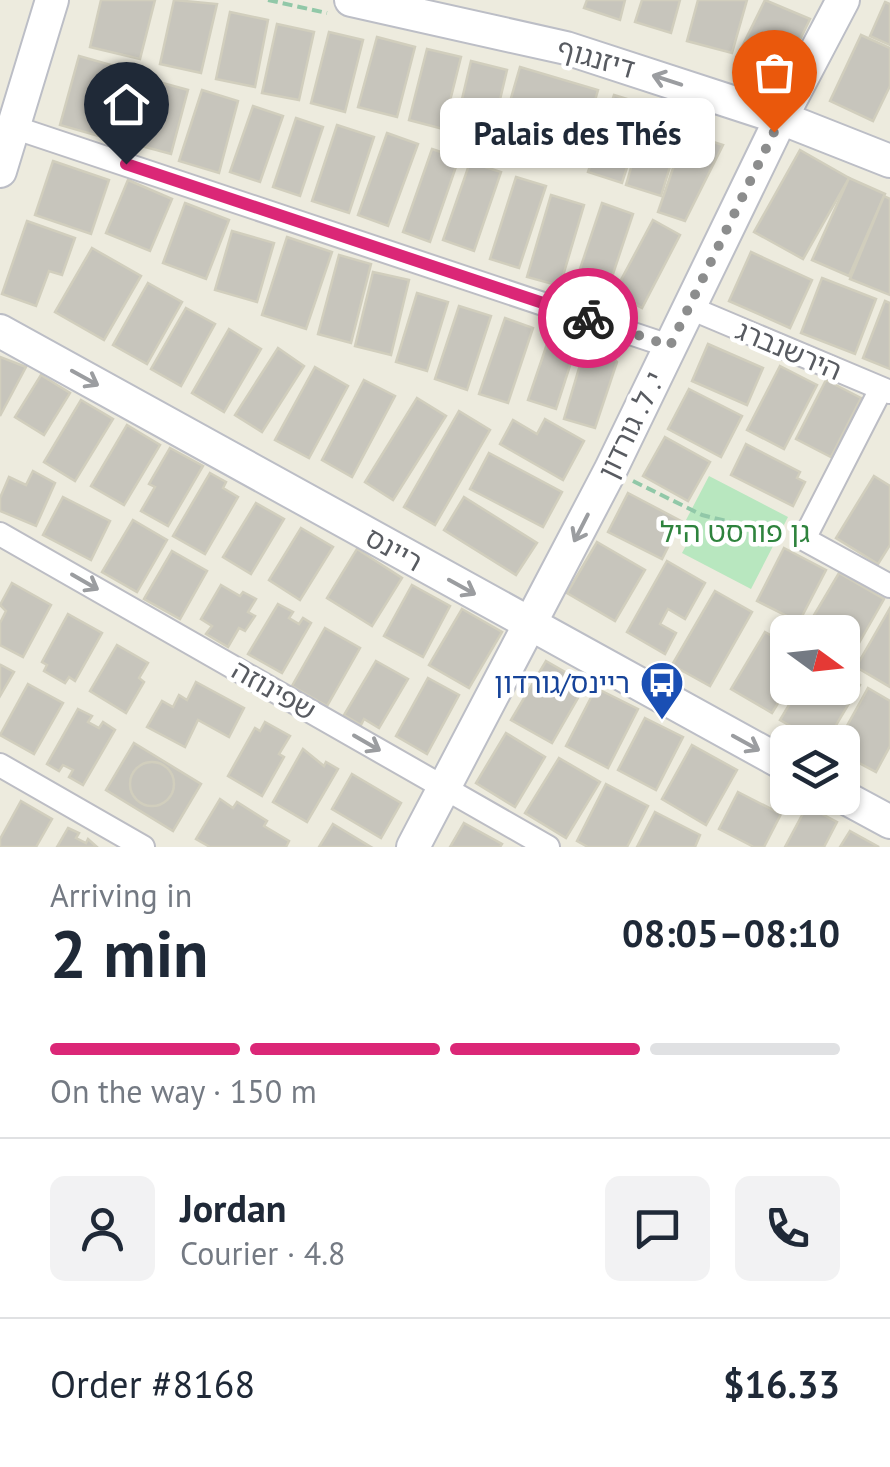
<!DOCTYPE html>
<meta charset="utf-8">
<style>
body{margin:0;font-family:"PT Sans","Noto Sans Hebrew",sans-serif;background:#f2f2f3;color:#1f2937;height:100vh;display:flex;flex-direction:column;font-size:38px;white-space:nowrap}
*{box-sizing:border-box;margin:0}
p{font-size:32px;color:#747a83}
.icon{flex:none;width:55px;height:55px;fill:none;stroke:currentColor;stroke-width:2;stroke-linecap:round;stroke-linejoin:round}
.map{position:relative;height:847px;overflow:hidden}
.panel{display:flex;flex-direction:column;background:#fff;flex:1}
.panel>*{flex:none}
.needle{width:65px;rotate:105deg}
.tools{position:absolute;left:770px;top:615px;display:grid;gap:20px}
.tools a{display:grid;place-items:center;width:90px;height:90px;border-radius:15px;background:#fff;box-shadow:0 2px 8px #0004;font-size:50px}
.pin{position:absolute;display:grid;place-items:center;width:85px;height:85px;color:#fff;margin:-102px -42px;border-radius:50% 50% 50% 0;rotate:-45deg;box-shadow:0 0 10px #0007}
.pin .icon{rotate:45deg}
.courier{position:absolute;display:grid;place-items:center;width:100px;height:100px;margin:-50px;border:8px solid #db2777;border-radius:50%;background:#fff;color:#222;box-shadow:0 2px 12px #0007}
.bubble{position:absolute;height:70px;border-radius:15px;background:#fff;box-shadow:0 2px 8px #0004;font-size:32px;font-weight:700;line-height:70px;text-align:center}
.head em{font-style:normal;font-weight:700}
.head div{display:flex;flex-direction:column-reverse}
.head{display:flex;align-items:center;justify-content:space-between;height:170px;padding:0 50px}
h1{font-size:65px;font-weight:700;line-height:75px}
.bar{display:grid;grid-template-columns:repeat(4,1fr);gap:15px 10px;align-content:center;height:120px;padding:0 50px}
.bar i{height:12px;border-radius:8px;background:#e0e1e3}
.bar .selected{background:#db2777}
.bar p{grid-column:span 4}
.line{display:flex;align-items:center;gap:25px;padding:0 50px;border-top:2px solid #e0e1e3}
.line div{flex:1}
.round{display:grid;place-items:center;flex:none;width:105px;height:105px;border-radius:15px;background:#f2f2f3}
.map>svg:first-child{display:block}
.green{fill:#b8e7bf}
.building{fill:#c7c5bc;stroke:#d1cebd;stroke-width:2.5}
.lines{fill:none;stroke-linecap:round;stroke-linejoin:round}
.street-casing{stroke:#bcbdc4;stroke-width:26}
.secondary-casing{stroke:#bcbec6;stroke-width:36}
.path{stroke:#91c8a8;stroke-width:4;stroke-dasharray:10 5;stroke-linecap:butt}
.street{stroke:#fff;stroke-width:22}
.secondary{stroke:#fff;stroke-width:32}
.oneway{stroke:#9b9da0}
.done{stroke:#8c8d8d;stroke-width:10;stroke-dasharray:0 18}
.route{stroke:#db2777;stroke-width:12}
.labels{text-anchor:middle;stroke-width:9;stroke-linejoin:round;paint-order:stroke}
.street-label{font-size:28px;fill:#585b61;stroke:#fff}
.park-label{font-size:28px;fill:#2e833d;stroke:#fff}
.transit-label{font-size:28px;fill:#164399;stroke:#fff;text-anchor:end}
</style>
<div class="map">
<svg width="890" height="847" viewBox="0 0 890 847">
<rect width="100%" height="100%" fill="#edebde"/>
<path class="green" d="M709,476L788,517L751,589L682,553L697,526L686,520Z"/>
<g class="building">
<path d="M101,0H155L140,59L90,47Z"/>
<path d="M174,0L217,4L201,73L160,64Z"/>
<path d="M587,0H625L620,20L584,8Z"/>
<path d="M642,0H680L671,33L635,22Z"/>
<path d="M698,0H747L732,53L687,41Z"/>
<path d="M765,0L810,19L783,75L739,53Z"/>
<path d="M885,2L890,4V45L870,36Z"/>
<path d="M230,12L268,20L255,87L216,79Z"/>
<path d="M277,24L314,32L299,100L262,93Z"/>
<path d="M329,32L363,40L345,112L311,103Z"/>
<path d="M861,35L890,48V86L873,121L830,101Z"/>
<path d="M377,37L415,47L397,117L358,107Z"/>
<path d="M427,49L461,57L443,129L409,120Z"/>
<path d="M79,56L136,72L116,141L60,125Z"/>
<path d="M471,61L507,70L490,142L454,133Z"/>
<path d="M520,67L598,90L576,166L498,143Z"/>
<path d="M144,78L188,90L171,154L127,142Z"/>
<path d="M202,90L238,101L219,173L179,161Z"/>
<path d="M614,95L647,105L622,183L588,172Z"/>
<path d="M253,106L283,116L260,182L230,172Z"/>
<path d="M647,113L683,124L661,196L626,185Z"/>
<path d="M296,118L323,127L300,196L273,187Z"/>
<path d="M337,125L374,137L349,213L312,201Z"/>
<path d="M387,133L418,144L388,226L358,215Z"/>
<path d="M685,133L723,145L685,221L658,212Z"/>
<path d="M432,149L459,158L430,242L403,232Z"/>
<path d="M800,150L849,178L803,259L754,232Z"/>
<path d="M53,161L109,180L91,234L35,215Z"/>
<path d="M470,162L501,172L474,251L443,240Z"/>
<path d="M516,177L546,186L519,268L490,259Z"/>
<path d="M849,178L885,194L849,276L812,260Z"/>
<path d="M128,180L172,199L150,251L106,233Z"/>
<path d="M551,195L584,205L560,286L527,277Z"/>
<path d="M884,196L890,199V295L850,279Z"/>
<path d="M185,203L229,220L206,279L163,263Z"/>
<path d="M602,203L633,214L606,295L575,284Z"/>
<path d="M653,220L680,235L642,308L614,293Z"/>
<path d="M27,221L75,238L62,275L49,271L36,306L2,294Z"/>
<path d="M232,231L274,243L257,302L215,290Z"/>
<path d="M287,237L332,252L306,329L262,315Z"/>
<path d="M92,248L141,276L104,340L55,312Z"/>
<path d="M751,252L812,280L790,328L729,301Z"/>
<path d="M339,255L371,264L351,343L318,334Z"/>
<path d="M373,272L409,280L391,355L355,346Z"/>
<path d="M822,278L876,299L855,354L801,333Z"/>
<path d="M148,283L182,302L147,364L113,345Z"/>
<path d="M417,293L448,302L427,371L396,362Z"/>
<path d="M885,301L890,303V369L863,358Z"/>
<path d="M459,306L491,316L467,390L435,379Z"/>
<path d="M186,308L215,324L181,386L151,369Z"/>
<path d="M505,318L533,328L508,403L479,394Z"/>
<path d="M229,329L261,349L224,412L192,393Z"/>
<path d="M549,338L576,347L556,409L528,400Z"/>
<path d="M708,344L763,368L747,405L692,381Z"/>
<path d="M278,348L304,366L262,432L235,415Z"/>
<path d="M585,348L608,352L617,362L595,428L564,419Z"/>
<path d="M0,357L26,367L0,416Z"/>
<path d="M780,366L817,385L784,449L747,430Z"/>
<path d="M315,367L348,386L309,458L275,440Z"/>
<path d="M41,375L70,393L44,435L15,417Z"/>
<path d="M364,380L395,396L352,477L322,460Z"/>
<path d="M826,380L861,398L831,457L796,439Z"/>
<path d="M689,389L742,416L721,457L668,429Z"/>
<path d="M417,398L446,416L393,500L365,482Z"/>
<path d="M81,400L113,419L75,481L44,462Z"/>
<path d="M459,411L490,430L435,525L404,507Z"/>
<path d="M545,419L584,441L563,480L500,444L513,420L537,434Z"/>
<path d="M127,425L160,445L124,505L91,486Z"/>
<path d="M665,437L710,462L688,501L643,476Z"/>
<path d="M746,444L800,472L797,478L805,482L793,506L731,475Z"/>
<path d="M170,448L203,466L168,526L141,511L155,487L149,484Z"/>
<path d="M489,453L562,492L543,527L470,489Z"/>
<path d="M33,471L55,483L36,526L0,511V498L9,477L26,485Z"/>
<path d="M210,473L226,482L223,488L238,497L205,554L173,536Z"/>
<path d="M874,476L890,486V545L878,564L836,538Z"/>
<path d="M628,493L681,521L662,559L608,532Z"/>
<path d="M63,497L110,521L91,560L43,535Z"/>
<path d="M464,497L537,543L516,575L444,530Z"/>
<path d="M256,503L284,519L251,574L223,557Z"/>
<path d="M133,520L167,540L137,592L102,572Z"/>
<path d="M301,528L333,547L300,600L269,580Z"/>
<path d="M597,542L645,570L615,621L567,593Z"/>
<path d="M784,548L826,570L799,622L757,601Z"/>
<path d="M357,549L402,578L372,626L327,598Z"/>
<path d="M172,551L207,571L180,619L144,599Z"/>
<path d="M667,561L705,583L685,619L668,609L660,624L676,633L665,654L627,632Z"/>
<path d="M839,573L884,599L847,664L842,661V632H804Z"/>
<path d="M12,583L51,605L23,657L0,645V623L6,611L0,605Z"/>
<path d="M221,585L240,596L243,592L256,599L248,612L255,616L245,631L239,628L228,647L206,634L212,626L201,619Z"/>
<path d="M412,585L450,606L423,657L384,636Z"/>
<path d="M715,591L752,612L710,686L672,665Z"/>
<path d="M278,604L293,612L289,618L299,624L303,618L311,623L282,673L248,654Z"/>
<path d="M890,608V687L856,667Z"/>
<path d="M462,609L502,632L469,688L429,665Z"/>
<path d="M68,614L102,633L75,681L69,677L65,683L44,671L47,665L42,662Z"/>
<path d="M325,628L360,648L327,706L292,686Z"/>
<path d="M765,632L788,645V687L772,713L731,689Z"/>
<path d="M117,645L148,663L139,678L144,682L126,713L90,691Z"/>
<path d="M376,661L408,679L379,728L364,719L361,725L344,715Z"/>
<path d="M546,661L586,684L552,743L511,720Z"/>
<path d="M1,665L14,672L0,696V667Z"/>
<path d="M842,675L860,685L826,742H819L780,720L799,688H842Z"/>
<path d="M428,678L459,695L427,754L396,736Z"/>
<path d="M196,682L244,708L229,737L198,720L185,747L147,727L162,701L173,707L179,695L187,700Z"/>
<path d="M28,684L63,703L34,754L0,735Z"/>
<path d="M596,688L638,709L608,768L566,746Z"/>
<path d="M868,688L890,701V746L876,772L842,754V742H838Z"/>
<path d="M78,709L92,716L88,722L99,728L103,722L115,730L83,785L69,777L73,770L63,765L59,771L47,764Z"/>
<path d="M645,718L683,737L656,790L618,770Z"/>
<path d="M265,722L290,736L279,754L284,757L262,796L228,776L255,728L260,731Z"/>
<path d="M506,733L545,757L515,807L476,783Z"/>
<path d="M134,743L201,784L173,831L106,790Z"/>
<path d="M692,745L737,770L706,825L662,799Z"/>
<path d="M303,749L324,766L326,762L338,769L307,822L273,802Z"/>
<path d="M559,758L600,782L566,838L525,813Z"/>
<circle cx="152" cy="784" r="22"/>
<path d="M352,774L401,803L381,838L332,809Z"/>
<path d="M606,784L648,806L627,847H588L577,841Z"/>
<path d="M738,792L781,814L764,847H754L719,829Z"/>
<path d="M220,799L233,808L237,802L267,821L264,826L289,841L286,847H210L196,839Z"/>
<path d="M21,801L52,819L36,847H0V839Z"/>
<path d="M807,806L837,822L824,847H785Z"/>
<path d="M655,812L700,835L695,847H637Z"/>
<path d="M464,823L502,844L500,847H450Z"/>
<path d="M333,824L371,847H319Z"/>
<path d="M68,828L79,833L76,838L86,843L88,839L97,847H57Z"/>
<path d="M850,831L879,847H840Z"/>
</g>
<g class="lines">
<defs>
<g id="street">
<path d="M13,127L669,346"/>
<path d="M688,307L890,392"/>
<path d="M881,389L804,539L890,586"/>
<path d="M0,534L548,847"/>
<path d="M0,765L143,847"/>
</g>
<g id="secondary">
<path d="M351,0L566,48L781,118L890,161"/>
<path d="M0,171L52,0"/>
<path d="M0,331L788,766"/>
<path d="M842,796L890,822"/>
<path d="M413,847L611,469L781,118L843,0"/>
</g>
</defs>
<use href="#street" class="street-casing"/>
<use href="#secondary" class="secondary-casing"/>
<g class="path">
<path d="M268,0L327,13"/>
<path d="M633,481L702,515L783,535"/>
</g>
<use href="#street" class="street"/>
<use href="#secondary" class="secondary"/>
</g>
<defs><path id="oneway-shaft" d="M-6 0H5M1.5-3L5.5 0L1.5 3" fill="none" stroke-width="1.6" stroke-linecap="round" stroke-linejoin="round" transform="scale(2.5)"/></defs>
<g class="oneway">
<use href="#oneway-shaft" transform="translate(667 80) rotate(-162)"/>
<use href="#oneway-shaft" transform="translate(85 378) rotate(29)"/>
<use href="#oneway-shaft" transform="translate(581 528) rotate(117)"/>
<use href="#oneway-shaft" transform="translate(85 582) rotate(30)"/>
<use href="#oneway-shaft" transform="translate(462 587) rotate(29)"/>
<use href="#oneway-shaft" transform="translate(367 743) rotate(30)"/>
<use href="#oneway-shaft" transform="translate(746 743) rotate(29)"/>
</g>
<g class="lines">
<path class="done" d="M588,318L670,346L774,132"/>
<path class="route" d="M126,164L588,318"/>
</g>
<defs>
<symbol id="bus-pin" viewBox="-11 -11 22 30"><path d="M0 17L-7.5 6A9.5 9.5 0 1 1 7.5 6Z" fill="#1a4fb4" stroke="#fff"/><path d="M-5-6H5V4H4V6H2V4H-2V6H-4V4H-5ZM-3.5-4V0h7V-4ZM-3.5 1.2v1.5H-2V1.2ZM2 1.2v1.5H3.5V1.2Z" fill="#fff"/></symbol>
</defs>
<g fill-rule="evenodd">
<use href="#bus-pin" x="637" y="658" width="50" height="68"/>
</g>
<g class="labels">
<g class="street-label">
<text transform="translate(596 58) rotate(16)" y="10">דיזנגוף</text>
<text transform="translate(789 350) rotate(23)" y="10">הירשנברג</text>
<text transform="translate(631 425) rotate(-64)" y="10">י. ל. גורדון</text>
<text transform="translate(394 549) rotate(29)" y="10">ריינס</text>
<text transform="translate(274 690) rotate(30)" y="10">שפינוזה</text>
</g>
<g class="park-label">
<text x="735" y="542">גן פורסט היל</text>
</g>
<g class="transit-label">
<text x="630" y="693">ריינס/גורדון</text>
</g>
</g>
</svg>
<div class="tools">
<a><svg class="needle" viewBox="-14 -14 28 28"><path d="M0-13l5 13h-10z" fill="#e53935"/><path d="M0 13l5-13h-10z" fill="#747a83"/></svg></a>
<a><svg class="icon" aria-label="layers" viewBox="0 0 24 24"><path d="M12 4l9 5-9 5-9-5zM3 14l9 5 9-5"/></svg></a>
</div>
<div class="pin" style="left:774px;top:132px;background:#ea580c"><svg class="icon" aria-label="bag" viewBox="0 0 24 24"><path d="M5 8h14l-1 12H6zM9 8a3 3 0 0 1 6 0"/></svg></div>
<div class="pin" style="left:126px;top:164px;background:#1f2937"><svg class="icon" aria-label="home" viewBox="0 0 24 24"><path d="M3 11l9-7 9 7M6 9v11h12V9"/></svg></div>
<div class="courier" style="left:588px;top:318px"><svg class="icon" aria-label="bike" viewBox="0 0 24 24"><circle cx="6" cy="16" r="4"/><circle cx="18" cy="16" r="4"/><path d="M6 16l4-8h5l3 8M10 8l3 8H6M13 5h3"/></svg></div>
<div class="bubble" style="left:440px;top:98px;width:275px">Palais des Thés</div>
</div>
<section class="panel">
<div class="head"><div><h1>2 min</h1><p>Arriving in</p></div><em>08:05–08:10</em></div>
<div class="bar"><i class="selected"></i><i class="selected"></i><i class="selected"></i><i></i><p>On the way · 150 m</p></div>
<div class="line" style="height:180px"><a class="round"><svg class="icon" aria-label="person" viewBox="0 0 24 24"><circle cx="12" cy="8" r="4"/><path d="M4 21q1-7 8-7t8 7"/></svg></a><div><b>Jordan</b><p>Courier · 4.8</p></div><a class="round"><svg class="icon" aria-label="chat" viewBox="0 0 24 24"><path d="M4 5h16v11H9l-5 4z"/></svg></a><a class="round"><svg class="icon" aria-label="phone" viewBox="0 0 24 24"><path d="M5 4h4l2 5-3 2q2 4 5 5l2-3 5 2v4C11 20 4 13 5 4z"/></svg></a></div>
<div class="line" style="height:130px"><div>Order #8168</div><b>$16.33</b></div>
</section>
